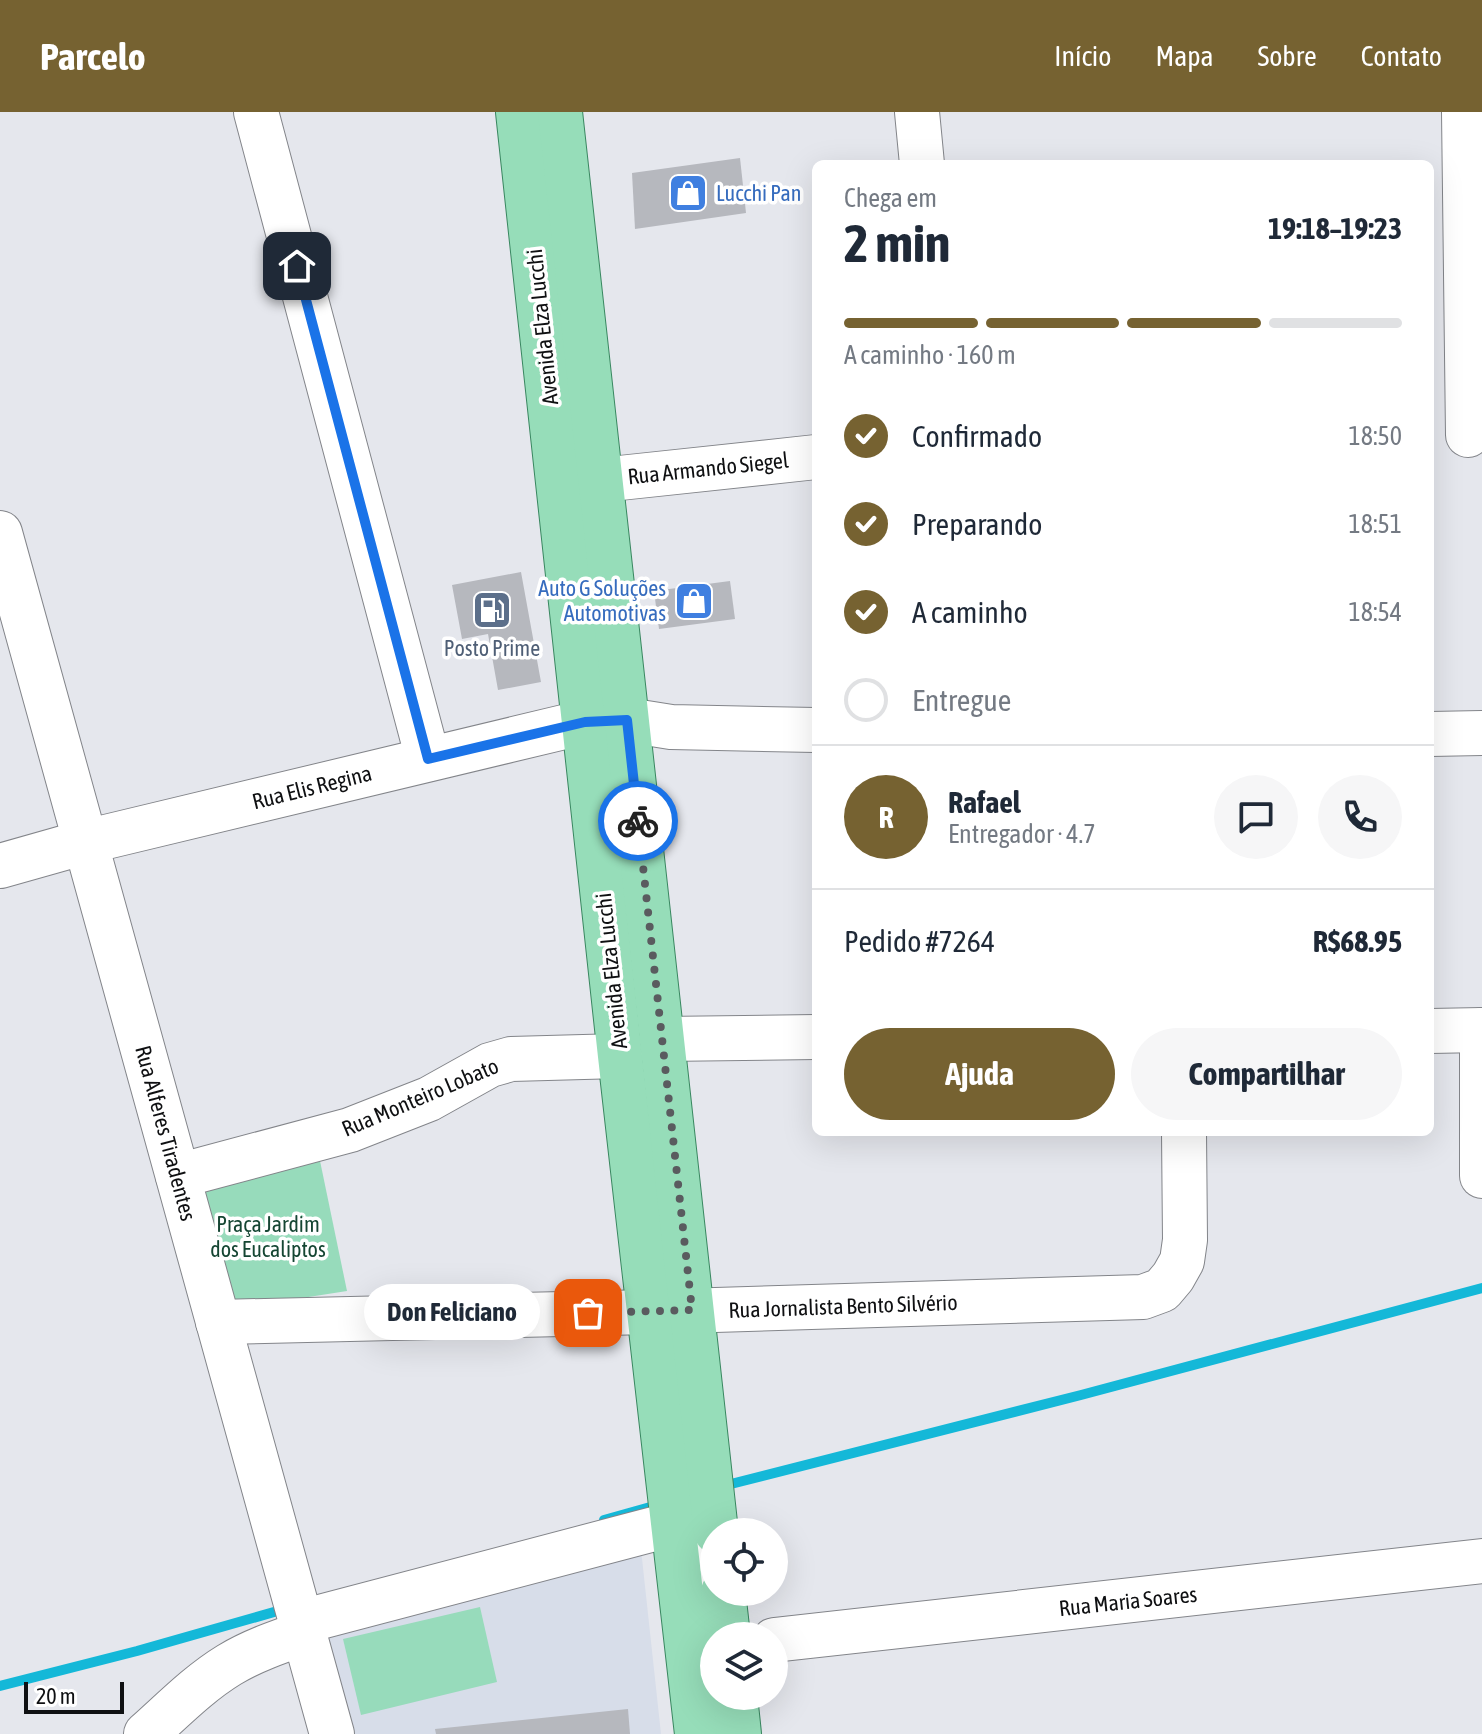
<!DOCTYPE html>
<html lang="pt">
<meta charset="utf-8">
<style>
body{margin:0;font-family:"Asap Condensed",sans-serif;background:#f6f6f7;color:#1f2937;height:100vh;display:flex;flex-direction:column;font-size:30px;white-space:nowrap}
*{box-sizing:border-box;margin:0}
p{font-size:26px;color:#747a83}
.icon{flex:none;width:44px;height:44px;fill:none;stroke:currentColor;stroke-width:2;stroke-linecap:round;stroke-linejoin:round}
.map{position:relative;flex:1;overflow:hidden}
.sheet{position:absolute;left:812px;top:48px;width:622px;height:976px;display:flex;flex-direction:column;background:#fff;border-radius:12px;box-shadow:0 8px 32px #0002}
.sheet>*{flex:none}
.controls{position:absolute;left:700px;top:1406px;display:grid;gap:16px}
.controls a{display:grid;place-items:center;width:88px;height:88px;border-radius:50%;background:#fff;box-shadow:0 8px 32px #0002;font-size:40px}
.scale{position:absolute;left:24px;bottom:20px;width:100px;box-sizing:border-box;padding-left:8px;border:4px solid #0f1012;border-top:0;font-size:22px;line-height:28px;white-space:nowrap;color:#0f1012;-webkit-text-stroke:6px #fff;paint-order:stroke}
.pin{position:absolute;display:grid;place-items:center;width:68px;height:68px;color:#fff;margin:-34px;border-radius:16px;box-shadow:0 4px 12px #0006}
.courier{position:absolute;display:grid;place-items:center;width:80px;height:80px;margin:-40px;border:6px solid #1a73e8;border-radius:50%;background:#fff;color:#222;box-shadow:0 2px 10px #0007}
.bubble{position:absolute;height:56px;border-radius:28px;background:#fff;box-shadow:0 8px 32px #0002;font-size:26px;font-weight:700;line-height:56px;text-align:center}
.summary em{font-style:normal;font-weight:700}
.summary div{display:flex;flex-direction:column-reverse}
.summary{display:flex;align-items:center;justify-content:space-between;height:136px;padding:0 32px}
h1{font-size:52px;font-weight:700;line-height:60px}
.bar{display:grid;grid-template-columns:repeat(4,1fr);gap:12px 8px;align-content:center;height:96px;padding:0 32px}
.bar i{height:10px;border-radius:6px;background:#e0e1e3}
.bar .current{background:#766231}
.bar p{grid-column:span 4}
.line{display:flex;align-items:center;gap:20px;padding:0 32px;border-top:2px solid #e0e1e3}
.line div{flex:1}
.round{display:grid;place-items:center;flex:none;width:84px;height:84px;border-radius:42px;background:#f6f6f7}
ol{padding:0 32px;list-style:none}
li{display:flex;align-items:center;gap:24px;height:88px}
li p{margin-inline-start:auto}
li .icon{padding:8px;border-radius:50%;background:#766231;color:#fff;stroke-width:4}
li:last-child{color:#747a83}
li i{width:44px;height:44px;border:4px solid #e0e1e3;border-radius:50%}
.button{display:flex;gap:16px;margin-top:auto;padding:16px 32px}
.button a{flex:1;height:92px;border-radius:48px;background:#766231;color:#fff;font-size:32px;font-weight:700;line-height:92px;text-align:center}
.button a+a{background:#f6f6f7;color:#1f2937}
header{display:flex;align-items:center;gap:48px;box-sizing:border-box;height:112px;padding:0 40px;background:#766231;color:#fff}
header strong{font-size:38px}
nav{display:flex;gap:44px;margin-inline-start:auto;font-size:28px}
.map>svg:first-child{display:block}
.built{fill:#d7dde9}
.green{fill:#97dbbb}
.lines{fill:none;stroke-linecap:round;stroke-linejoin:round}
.stream{stroke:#14b8d8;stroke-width:10}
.building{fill:#b6b8be}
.minor-casing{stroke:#83858a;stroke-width:46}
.major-casing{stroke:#398760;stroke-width:46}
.minor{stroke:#fff;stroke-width:44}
.major{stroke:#96ddb9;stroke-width:44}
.done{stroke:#5a5b5f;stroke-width:8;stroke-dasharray:0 14.4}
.route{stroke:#1a73e8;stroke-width:10}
.labels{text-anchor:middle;stroke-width:7;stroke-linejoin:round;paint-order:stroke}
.shop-label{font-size:22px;fill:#366cbe;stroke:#fff;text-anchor:start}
.street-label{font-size:22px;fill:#0f1012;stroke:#fff}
.service-label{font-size:22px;fill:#4e5e75;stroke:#fff}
.park-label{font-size:22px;fill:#154633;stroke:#fff}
</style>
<header>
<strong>Parcelo</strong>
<nav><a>Início</a><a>Mapa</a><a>Sobre</a><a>Contato</a></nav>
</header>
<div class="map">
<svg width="1482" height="1622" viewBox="0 0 1482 1622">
<rect width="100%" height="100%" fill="#e5e7ed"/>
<path class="built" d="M640,1428L661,1622H352L321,1513Z"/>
<g class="green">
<path d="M319,1044L347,1179L218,1199L193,1075Z"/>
<path d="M480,1495L497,1570L361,1603L343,1527Z"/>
</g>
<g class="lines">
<g class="stream">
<path d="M723,1374L1081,1283L1482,1176"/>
<path d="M604,1408L661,1392"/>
<path d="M0,1574L137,1539L288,1496"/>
</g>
</g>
<g class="building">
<path d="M740,46L746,101L635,117L632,61Z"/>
<path d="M521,460L541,570L498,578L488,522L462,527L452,473Z"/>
<path d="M730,469L735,507L659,517L654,479Z"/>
<path d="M628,1597L630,1622H436L435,1617Z"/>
</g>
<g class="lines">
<defs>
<g id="minor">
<path d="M256,0L428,647"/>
<path d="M917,0L922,52"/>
<path d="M1464,0L1468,323"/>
<path d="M601,368L816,345"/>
<path d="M0,421L332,1622"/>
<path d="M1430,622L1482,621"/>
<path d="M0,754L85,730L585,610L627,608L671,615L816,618"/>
<path d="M1482,918V1064"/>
<path d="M1430,919L1482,918"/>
<path d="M662,927L816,925"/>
<path d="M178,1064L350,1018L429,987L490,953L511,947L620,944"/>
<path d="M218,1210L650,1200L1143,1185L1162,1178L1173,1165L1182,1149L1185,1128L1184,1020"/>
<path d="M693,1378L714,1547"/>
<path d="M301,1510L673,1412"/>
<path d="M774,1528L1482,1449"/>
<path d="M146,1622C173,1598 198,1572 229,1553C252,1539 278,1530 304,1521"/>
</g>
<g id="major">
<path d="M518,0L620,944L697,1622"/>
<path d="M560,0L716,1420"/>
<path d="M723,1480L728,1524"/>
<path d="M735,1584L739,1622"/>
</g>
</defs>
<use href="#minor" class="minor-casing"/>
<use href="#major" class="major-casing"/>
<use href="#minor" class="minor"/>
<use href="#major" class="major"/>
</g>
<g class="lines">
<path class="done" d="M588,1201L692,1198L638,709"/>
<path class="route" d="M297,154L428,647L585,610L627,608L638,709"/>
</g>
<defs>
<symbol id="shop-square" viewBox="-11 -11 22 22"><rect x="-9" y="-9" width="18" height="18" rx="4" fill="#3f7fe0" stroke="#fff"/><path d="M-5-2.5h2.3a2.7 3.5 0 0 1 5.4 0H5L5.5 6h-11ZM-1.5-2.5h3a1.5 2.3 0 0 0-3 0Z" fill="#fff"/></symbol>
<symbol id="fuel-square" viewBox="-11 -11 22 22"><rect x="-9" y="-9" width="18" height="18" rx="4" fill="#5c6f8a" stroke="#fff"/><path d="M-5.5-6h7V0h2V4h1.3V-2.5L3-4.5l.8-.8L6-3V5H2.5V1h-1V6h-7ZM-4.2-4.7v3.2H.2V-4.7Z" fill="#fff"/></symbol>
</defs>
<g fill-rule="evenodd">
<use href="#shop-square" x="666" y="59" width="44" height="44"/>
<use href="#shop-square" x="672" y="467" width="44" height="44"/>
<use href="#fuel-square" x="470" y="476" width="44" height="44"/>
</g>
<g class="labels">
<g class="shop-label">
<text x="716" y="89">Lucchi Pan</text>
<text x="666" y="484" text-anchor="end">Auto G Soluções<tspan x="666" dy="25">Automotivas</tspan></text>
</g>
<g class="street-label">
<text transform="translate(542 215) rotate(-96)" y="8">Avenida Elza Lucchi</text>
<text transform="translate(708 356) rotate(-6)" y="8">Rua Armando Siegel</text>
<text transform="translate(312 675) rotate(-14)" y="8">Rua Elis Regina</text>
<text transform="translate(611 859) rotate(-96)" y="8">Avenida Elza Lucchi</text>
<text transform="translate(420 985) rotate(-23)" y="8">Rua Monteiro Lobato</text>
<text transform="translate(166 1021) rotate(75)" y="8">Rua Alferes Tiradentes</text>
<text transform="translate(843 1194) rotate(-2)" y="8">Rua Jornalista Bento Silvério</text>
<text transform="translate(1128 1489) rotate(-6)" y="8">Rua Maria Soares</text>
</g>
<g class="service-label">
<text x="492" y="544">Posto Prime</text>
</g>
<g class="park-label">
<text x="268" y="1120">Praça Jardim<tspan x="268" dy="25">dos Eucaliptos</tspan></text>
</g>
</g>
</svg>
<div class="controls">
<a><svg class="icon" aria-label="locate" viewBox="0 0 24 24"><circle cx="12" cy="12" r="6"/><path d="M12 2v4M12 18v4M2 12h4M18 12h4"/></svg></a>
<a><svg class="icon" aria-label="layers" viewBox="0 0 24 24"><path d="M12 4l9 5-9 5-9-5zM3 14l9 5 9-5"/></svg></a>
</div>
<div class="scale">20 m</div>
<div class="pin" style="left:588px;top:1201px;background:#ea580c"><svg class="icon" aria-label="bag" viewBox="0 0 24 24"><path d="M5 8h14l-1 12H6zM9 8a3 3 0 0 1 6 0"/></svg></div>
<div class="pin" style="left:297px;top:154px;background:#1f2937"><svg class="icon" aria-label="home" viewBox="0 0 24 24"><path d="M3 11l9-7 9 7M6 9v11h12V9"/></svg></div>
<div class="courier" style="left:638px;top:709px"><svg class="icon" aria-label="bike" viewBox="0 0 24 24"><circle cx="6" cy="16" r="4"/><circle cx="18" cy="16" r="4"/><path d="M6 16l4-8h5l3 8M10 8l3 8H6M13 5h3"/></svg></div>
<div class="bubble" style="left:364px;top:1172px;width:176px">Don Feliciano</div>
<section class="sheet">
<div class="summary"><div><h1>2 min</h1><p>Chega em</p></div><em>19:18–19:23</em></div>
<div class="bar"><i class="current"></i><i class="current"></i><i class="current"></i><i></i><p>A caminho · 160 m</p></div>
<ol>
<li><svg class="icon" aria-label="check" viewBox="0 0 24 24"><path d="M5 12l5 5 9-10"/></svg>Confirmado<p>18:50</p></li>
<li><svg class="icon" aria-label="check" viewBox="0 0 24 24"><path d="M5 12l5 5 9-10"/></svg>Preparando<p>18:51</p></li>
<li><svg class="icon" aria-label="check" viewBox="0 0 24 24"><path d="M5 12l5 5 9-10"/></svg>A caminho<p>18:54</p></li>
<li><i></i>Entregue</li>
</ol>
<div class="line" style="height:144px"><b class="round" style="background:#766231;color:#fff">R</b><div><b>Rafael</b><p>Entregador · 4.7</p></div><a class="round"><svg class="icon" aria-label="chat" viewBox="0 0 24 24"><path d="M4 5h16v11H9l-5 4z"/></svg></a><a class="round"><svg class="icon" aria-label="phone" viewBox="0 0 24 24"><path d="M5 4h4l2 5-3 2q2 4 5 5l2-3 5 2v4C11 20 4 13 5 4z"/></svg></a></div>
<div class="line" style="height:104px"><div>Pedido #7264</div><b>R$68.95</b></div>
<div class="button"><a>Ajuda</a><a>Compartilhar</a></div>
</section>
</div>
